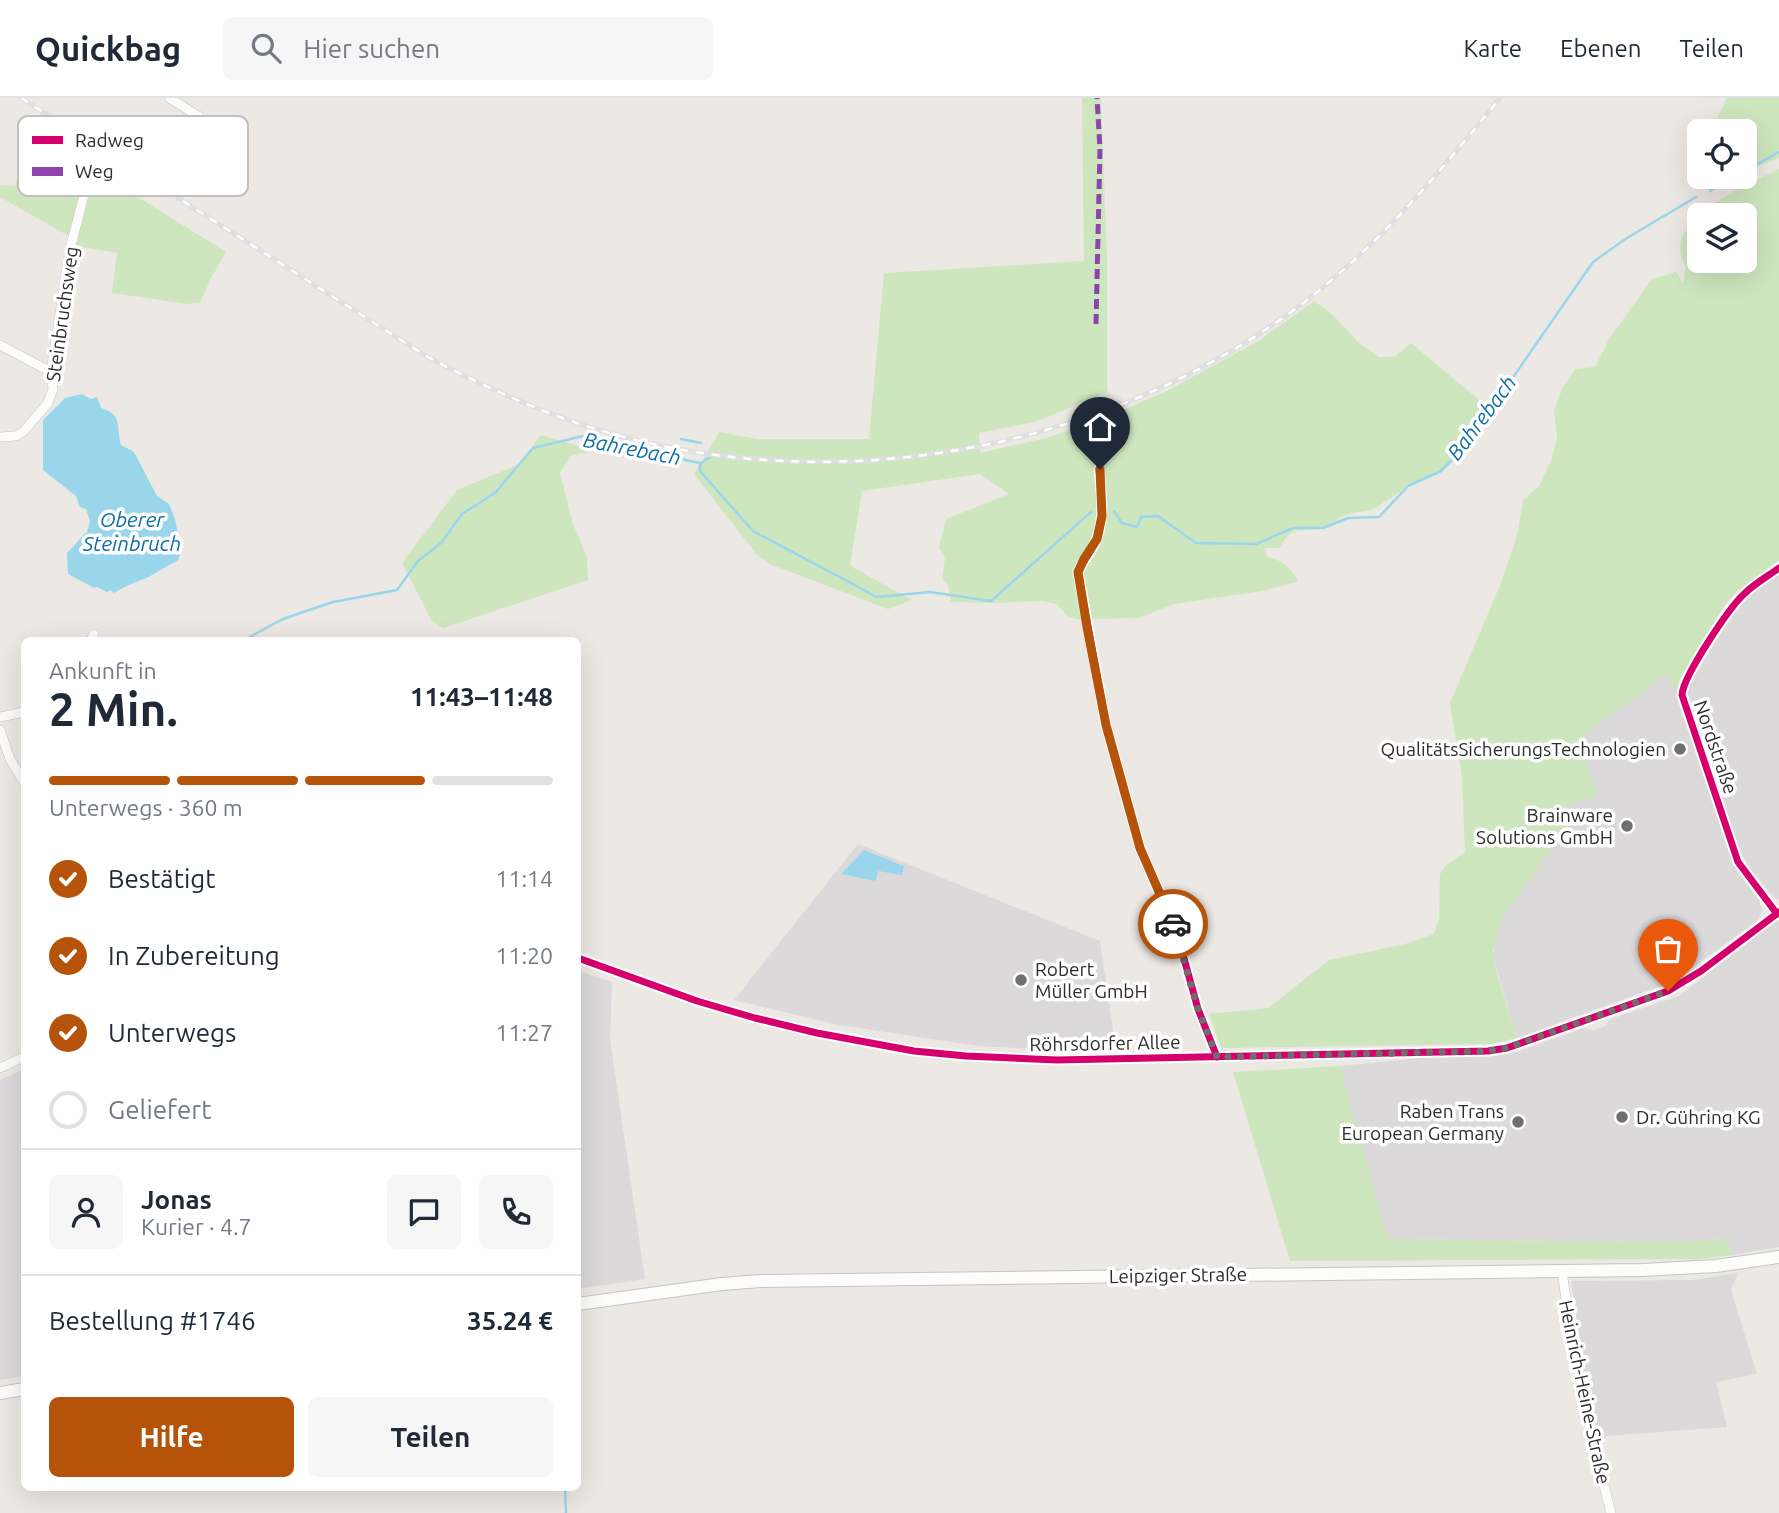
<!DOCTYPE html>
<html lang="de">
<meta charset="utf-8">
<style>
body{margin:0;font-family:Ubuntu,sans-serif;background:#f6f6f7;color:#1f2937;height:100vh;display:flex;flex-direction:column;font-size:26px;white-space:nowrap}
*{box-sizing:border-box;margin:0}
p{font-size:23px;color:#747a83}
.icon{flex:none;width:38px;height:38px;fill:none;stroke:currentColor;stroke-width:2;stroke-linecap:round;stroke-linejoin:round}
.map{position:relative;flex:1;overflow:hidden}
.side{position:absolute;left:21px;top:539px;width:560px;height:854px;display:flex;flex-direction:column;background:#fff;border-radius:10px;box-shadow:0 7px 28px #0002}
.side>*{flex:none}
.tools{position:absolute;left:1687px;top:21px;display:grid;gap:14px}
.tools a{display:grid;place-items:center;width:70px;height:70px;border-radius:10px;background:#fff;box-shadow:0 7px 28px #0002;font-size:35px}
.pin{position:absolute;display:grid;place-items:center;width:60px;height:60px;color:#fff;margin:-72px -30px;border-radius:50% 50% 50% 0;rotate:-45deg;box-shadow:0 0 7px #0007}
.pin .icon{rotate:45deg}
.courier{position:absolute;display:grid;place-items:center;width:70px;height:70px;margin:-35px;border:5px solid #b45309;border-radius:50%;background:#fff;color:#222;box-shadow:0 2px 9px #0007}
.summary em{font-style:normal;font-weight:600}
.summary div{display:flex;flex-direction:column-reverse}
.summary{display:flex;align-items:center;justify-content:space-between;height:119px;padding:0 28px}
h1{font-size:46px;font-weight:600;line-height:52px}
.bar{display:grid;grid-template-columns:repeat(4,1fr);gap:10px 7px;align-content:center;height:84px;padding:0 28px}
.bar i{height:9px;border-radius:5px;background:#e0e1e3}
.bar .selected{background:#b45309}
.bar p{grid-column:span 4}
.line{display:flex;align-items:center;gap:18px;padding:0 28px;border-top:2px solid #e0e1e3}
.line div{flex:1}
.round{display:grid;place-items:center;flex:none;width:74px;height:74px;border-radius:10px;background:#f6f6f7}
ol{padding:0 28px;list-style:none}
li{display:flex;align-items:center;gap:21px;height:77px}
li p{margin-inline-start:auto}
li .icon{padding:7px;border-radius:50%;background:#b45309;color:#fff;stroke-width:4}
li:last-child{color:#747a83}
li i{width:38px;height:38px;border:4px solid #e0e1e3;border-radius:50%}
.action{display:flex;gap:14px;margin-top:auto;padding:14px 28px}
.action a{flex:1;height:80px;border-radius:10px;background:#b45309;color:#fff;font-size:28px;font-weight:600;line-height:80px;text-align:center}
.action a+a{background:#f6f6f7;color:#1f2937}
header{display:flex;align-items:center;gap:42px;box-sizing:border-box;height:98px;padding:0 35px;background:#fff;border-bottom:2px solid #e0e1e3}
header strong{font-size:33px}
nav{display:flex;gap:38px;margin-inline-start:auto;font-size:24px}
.search{width:490px;height:63px;background:#f6f6f7;display:flex;align-items:center;gap:18px;box-sizing:border-box;padding:0 24px;border-radius:10px;color:#747a83;font-size:26px}
.map>svg:first-child{display:block}
.industrial{fill:#dcd9db}
.green{fill:#cee6be;fill-rule:evenodd}
.water{fill:#99d6ec}
.lines{fill:none;stroke-linecap:round;stroke-linejoin:round}
.stream{stroke:#99d6ec;stroke-width:2.5}
.minor-casing{stroke:#c5c4c5;stroke-width:10}
.secondary-casing{stroke:#c5c4c5;stroke-width:14}
.minor{stroke:#fcfcfb;stroke-width:9}
.secondary{stroke:#fcfcfb;stroke-width:12}
.rail-casing{stroke:#dfdfe1;stroke-width:5}
.rail{stroke:#fff;stroke-width:2.5;stroke-dasharray:8;stroke-linecap:butt}
.quiet{stroke:#8e44ad;stroke-width:5;stroke-dasharray:10 5;stroke-linecap:butt}
.cycleway-casing{stroke:#fff;stroke-width:11}
.cycleway{stroke:#d6006c;stroke-width:7}
.done{stroke:#706f6e;stroke-width:7;stroke-dasharray:0 12.6}
.route{stroke:#b45309;stroke-width:9}
.poi-dot{fill:#706f6e;stroke:#fff;stroke-width:2.5}
.labels{text-anchor:middle;stroke-width:7;stroke-linejoin:round;paint-order:stroke}
.street-label{font-size:19px;fill:#2e2e2e;stroke:#fff}
.poi-label{font-size:19px;fill:#2e2e2e;stroke:#fff;text-anchor:end}
.water-label{font-size:21px;font-style:italic;fill:#0d6fa3;stroke:#fff}
.key{fill:#fff;stroke:#c0c0c0;stroke-width:2}
.key-label{font-size:19px;fill:#2e2e2e}
</style>
<header>
<strong>Quickbag</strong>
<div class="search"><svg class="icon" aria-label="search" viewBox="0 0 24 24"><circle cx="10" cy="10" r="6"/><path d="M15 15l6 6"/></svg>Hier suchen</div>
<nav><a>Karte</a><a>Ebenen</a><a>Teilen</a></nav>
</header>
<div class="map">
<svg width="1779" height="1415" viewBox="0 0 1779 1415">
<rect width="100%" height="100%" fill="#ece8e4"/>
<g class="industrial">
<path d="M1779,475V801H1776L1752,773L1741,756L1688,596L1689,587L1738,507Z"/>
<path d="M1669,574L1733,765L1759,802L1762,812L1760,817L1757,823L1674,883L1517,940L1494,862V844L1501,823L1569,725L1563,709L1579,641Z"/>
<path d="M858,746L1100,843L1116,952L1071,953L979,948L839,927L734,902Z"/>
<path d="M1779,820V1149L1732,1157L1728,1141L1665,1144L1388,1141L1340,968L1420,960L1496,958L1520,953L1584,930L1593,932L1605,928L1611,921L1679,898Z"/>
<path d="M578,873L612,884L610,941L645,1181L578,1191Z"/>
<path d="M24,971V1278L0,1282V982Z"/>
<path d="M1738,1175L1731,1192L1757,1276L1716,1284L1727,1329L1593,1339L1571,1183L1693,1182Z"/>
</g>
<g class="green">
<path d="M1082,0H1101L1107,162V294L1035,324L979,335L980,355L1050,339L1105,320L1167,293L1260,242L1314,203L1333,217L1358,244L1379,259H1395L1411,245L1478,301L1484,322L1464,351L1441,373L1408,388L1374,411L1344,417L1324,430L1294,433L1288,437L1279,450H1264L1267,459C1281,461 1293,471 1298,484L1262,493L1174,506L1139,520L1077,521L1067,518L1057,506L1042,503L989,505L951,504L948,486L942,480L945,460L939,450L946,421L1009,396L980,376L862,393L850,468L912,502L888,511L772,467L757,457L694,376L719,334L757,341H869L884,175L1084,163Z"/>
<path d="M1727,0H1779V60L1745,73V33H1711Z"/>
<path d="M24,54L86,74L96,73L226,154L210,182L200,205L188,206L112,195L117,155L76,148V142L0,99V87L15,88Z"/>
<path d="M1779,71V462L1737,493L1727,504L1679,582L1677,598L1668,575L1579,641L1597,697L1563,709L1569,725L1501,823L1493,853L1496,872L1517,940L1490,946L1221,950L1209,916L1268,910L1329,862L1405,846L1434,836L1439,821L1440,776L1446,767L1465,754L1462,679L1450,605L1501,485L1517,438L1523,402L1539,388L1551,363L1557,340L1554,312L1563,289L1575,271L1595,269L1609,241L1652,181L1676,174L1683,185L1686,168C1657,122 1749,87 1779,71ZM1745,117V163H1699V117Z"/>
<path d="M540,337L597,353L572,357L560,375L573,426L587,459L588,482L443,530L432,523L402,465L457,392L522,365Z"/>
<path d="M1340,968L1388,1141L1665,1144L1728,1141L1732,1157L1700,1161L1290,1163L1233,974Z"/>
</g>
<g class="water">
<path d="M82,296L91,301L97,299L101,310C123,316 116,329 121,347L134,354L157,398L169,406L175,421L181,452L178,463C164,468 154,478 141,482C132,485 124,489 114,495L110,492L107,494L97,489L94,490L68,476L67,455C75,448 79,440 87,434L90,423L86,411L80,409L76,398L43,372V322L65,300Z"/>
<path d="M864,752L904,768L902,777L878,773L876,783L841,776Z"/>
</g>
<g class="lines">
<g class="stream">
<path d="M1745,73L1779,54"/>
<path d="M1710,93L1735,79"/>
<path d="M681,341L701,345"/>
<path d="M701,365L710,359"/>
<path d="M1114,413L1122,425L1137,429L1141,419L1158,418L1196,445L1256,446L1293,430H1323L1348,420L1379,419L1408,388L1441,373L1464,350L1593,164L1627,140L1696,99"/>
<path d="M244,542L283,521L333,504L397,492L418,463L441,445L462,416L495,395L533,350L583,338L590,343L700,365V373L753,433L877,499L930,494L991,503L1091,414"/>
<path d="M565,1390L566,1415"/>
</g>
<defs>
<g id="minor">
<path d="M169,0L200,19"/>
<path d="M0,247L51,274"/>
<path d="M0,339L16,338L24,333L48,305L53,291L51,274L70,151L92,67"/>
<path d="M1099,371C1101,394 1105,418 1097,440C1093,452 1083,462 1078,474L1106,627L1140,750L1178,839L1198,911L1217,959"/>
<path d="M91,542L94,536"/>
<path d="M0,619L24,614"/>
<path d="M0,632L10,661L24,684"/>
<path d="M1777,816L1738,764L1682,597C1683,578 1729,510 1744,496C1754,486 1768,478 1779,470"/>
<path d="M578,860L697,903L755,920L817,935L914,953L966,958L1057,962L1488,953L1507,950L1668,893L1701,873L1779,814"/>
<path d="M0,970L24,959"/>
<path d="M1562,1173C1573,1256 1590,1334 1611,1415"/>
</g>
<g id="secondary">
<path d="M578,1206L722,1186L761,1183L1642,1172L1716,1168L1779,1159"/>
<path d="M0,1295L24,1291"/>
</g>
</defs>
<use href="#minor" class="minor-casing"/>
<use href="#secondary" class="secondary-casing"/>
<use href="#minor" class="minor"/>
<use href="#secondary" class="secondary"/>
<defs>
<path id="rail" d="M21,0L426,258C477,285 528,309 583,327C817,403 1087,359 1287,217C1371,157 1436,79 1500,0"/>
</defs>
<use href="#rail" class="rail-casing"/>
<use href="#rail" class="rail"/>
<path class="quiet" d="M1096,226L1100,51L1097,0"/>
<defs>
<g id="cycleway">
<path d="M1099,371C1101,394 1105,418 1097,440C1093,452 1083,462 1078,474L1106,627L1140,750L1178,839L1198,911L1217,959"/>
<path d="M1777,816L1738,764L1682,597C1683,578 1729,510 1744,496C1754,486 1768,478 1779,470"/>
<path d="M578,860L697,903L755,920L817,935L914,953L966,958L1057,962L1488,953L1507,950L1668,893L1701,873L1779,814"/>
</g>
</defs>
<use href="#cycleway" class="cycleway-casing"/>
<use href="#cycleway" class="cycleway"/>
</g>
<g class="lines">
<path class="done" d="M1173,826L1198,911L1217,959L1488,953L1507,950L1668,893"/>
<path class="route" d="M1100,371L1102,418L1097,441L1084,461L1078,474L1087,529L1106,627L1140,750L1173,826"/>
</g>
<g class="poi-dot">
<circle cx="1680" cy="651" r="7"/>
<circle cx="1627" cy="728" r="7"/>
<circle cx="1021" cy="882" r="7"/>
<circle cx="1622" cy="1019" r="7"/>
<circle cx="1518" cy="1024" r="7"/>
</g>
<g class="labels">
<g class="street-label">
<text transform="translate(62 216) rotate(-82)" y="7">Steinbruchsweg</text>
<text transform="translate(1716 649) rotate(71)" y="7">Nordstraße</text>
<text transform="translate(1105 945) rotate(-1)" y="7">Röhrsdorfer Allee</text>
<text transform="translate(1178 1177) rotate(-1)" y="7">Leipziger Straße</text>
<text transform="translate(1585 1294) rotate(78)" y="7">Heinrich-Heine-Straße</text>
</g>
<g class="poi-label">
<text x="1666" y="658">QualitätsSicherungsTechnologien</text>
<text x="1613" y="724">Brainware<tspan x="1613" dy="22">Solutions GmbH</tspan></text>
<text x="1035" y="878" text-anchor="start">Robert<tspan x="1035" dy="22">Müller GmbH</tspan></text>
<text x="1504" y="1020">Raben Trans<tspan x="1504" dy="22">European Germany</tspan></text>
<text x="1636" y="1026" text-anchor="start">Dr. Gühring KG</text>
</g>
<g class="water-label">
<text transform="translate(1482 320) rotate(-53)" y="7">Bahrebach</text>
<text transform="translate(632 351) rotate(11)" y="7">Bahrebach</text>
<text x="132" y="429">Oberer<tspan x="132" dy="24">Steinbruch</tspan></text>
</g>
</g>
<rect x="18" y="18" width="230" height="80" rx="10" class="key"/>
<rect x="32" y="38" width="31" height="8" fill="#d6006c"/>
<rect x="32" y="69" width="31" height="9" fill="#8e44ad"/>
<g class="key-label">
<text x="75" y="49">Radweg</text>
<text x="75" y="80">Weg</text>
</g>
</svg>
<div class="tools">
<a><svg class="icon" aria-label="locate" viewBox="0 0 24 24"><circle cx="12" cy="12" r="6"/><path d="M12 2v4M12 18v4M2 12h4M18 12h4"/></svg></a>
<a><svg class="icon" aria-label="layers" viewBox="0 0 24 24"><path d="M12 4l9 5-9 5-9-5zM3 14l9 5 9-5"/></svg></a>
</div>
<div class="pin" style="left:1668px;top:893px;background:#ea580c"><svg class="icon" aria-label="bag" viewBox="0 0 24 24"><path d="M5 8h14l-1 12H6zM9 8a3 3 0 0 1 6 0"/></svg></div>
<div class="pin" style="left:1100px;top:371px;background:#1f2937"><svg class="icon" aria-label="home" viewBox="0 0 24 24"><path d="M3 11l9-7 9 7M6 9v11h12V9"/></svg></div>
<div class="courier" style="left:1173px;top:826px"><svg class="icon" aria-label="car" viewBox="0 0 24 24"><path d="M5 17H2v-5l4-1 3-4h7l3 4 3 1v5h-3M9 17h6M6 11h13"/><circle cx="7" cy="17" r="2"/><circle cx="17" cy="17" r="2"/></svg></div>
<section class="side">
<div class="summary"><div><h1>2 Min.</h1><p>Ankunft in</p></div><em>11:43–11:48</em></div>
<div class="bar"><i class="selected"></i><i class="selected"></i><i class="selected"></i><i></i><p>Unterwegs · 360 m</p></div>
<ol>
<li><svg class="icon" aria-label="check" viewBox="0 0 24 24"><path d="M5 12l5 5 9-10"/></svg>Bestätigt<p>11:14</p></li>
<li><svg class="icon" aria-label="check" viewBox="0 0 24 24"><path d="M5 12l5 5 9-10"/></svg>In Zubereitung<p>11:20</p></li>
<li><svg class="icon" aria-label="check" viewBox="0 0 24 24"><path d="M5 12l5 5 9-10"/></svg>Unterwegs<p>11:27</p></li>
<li><i></i>Geliefert</li>
</ol>
<div class="line" style="height:126px"><a class="round"><svg class="icon" aria-label="person" viewBox="0 0 24 24"><circle cx="12" cy="8" r="4"/><path d="M4 21q1-7 8-7t8 7"/></svg></a><div><b>Jonas</b><p>Kurier · 4.7</p></div><a class="round"><svg class="icon" aria-label="chat" viewBox="0 0 24 24"><path d="M4 5h16v11H9l-5 4z"/></svg></a><a class="round"><svg class="icon" aria-label="phone" viewBox="0 0 24 24"><path d="M5 4h4l2 5-3 2q2 4 5 5l2-3 5 2v4C11 20 4 13 5 4z"/></svg></a></div>
<div class="line" style="height:91px"><div>Bestellung #1746</div><b>35.24 €</b></div>
<div class="action"><a>Hilfe</a><a>Teilen</a></div>
</section>
</div>
